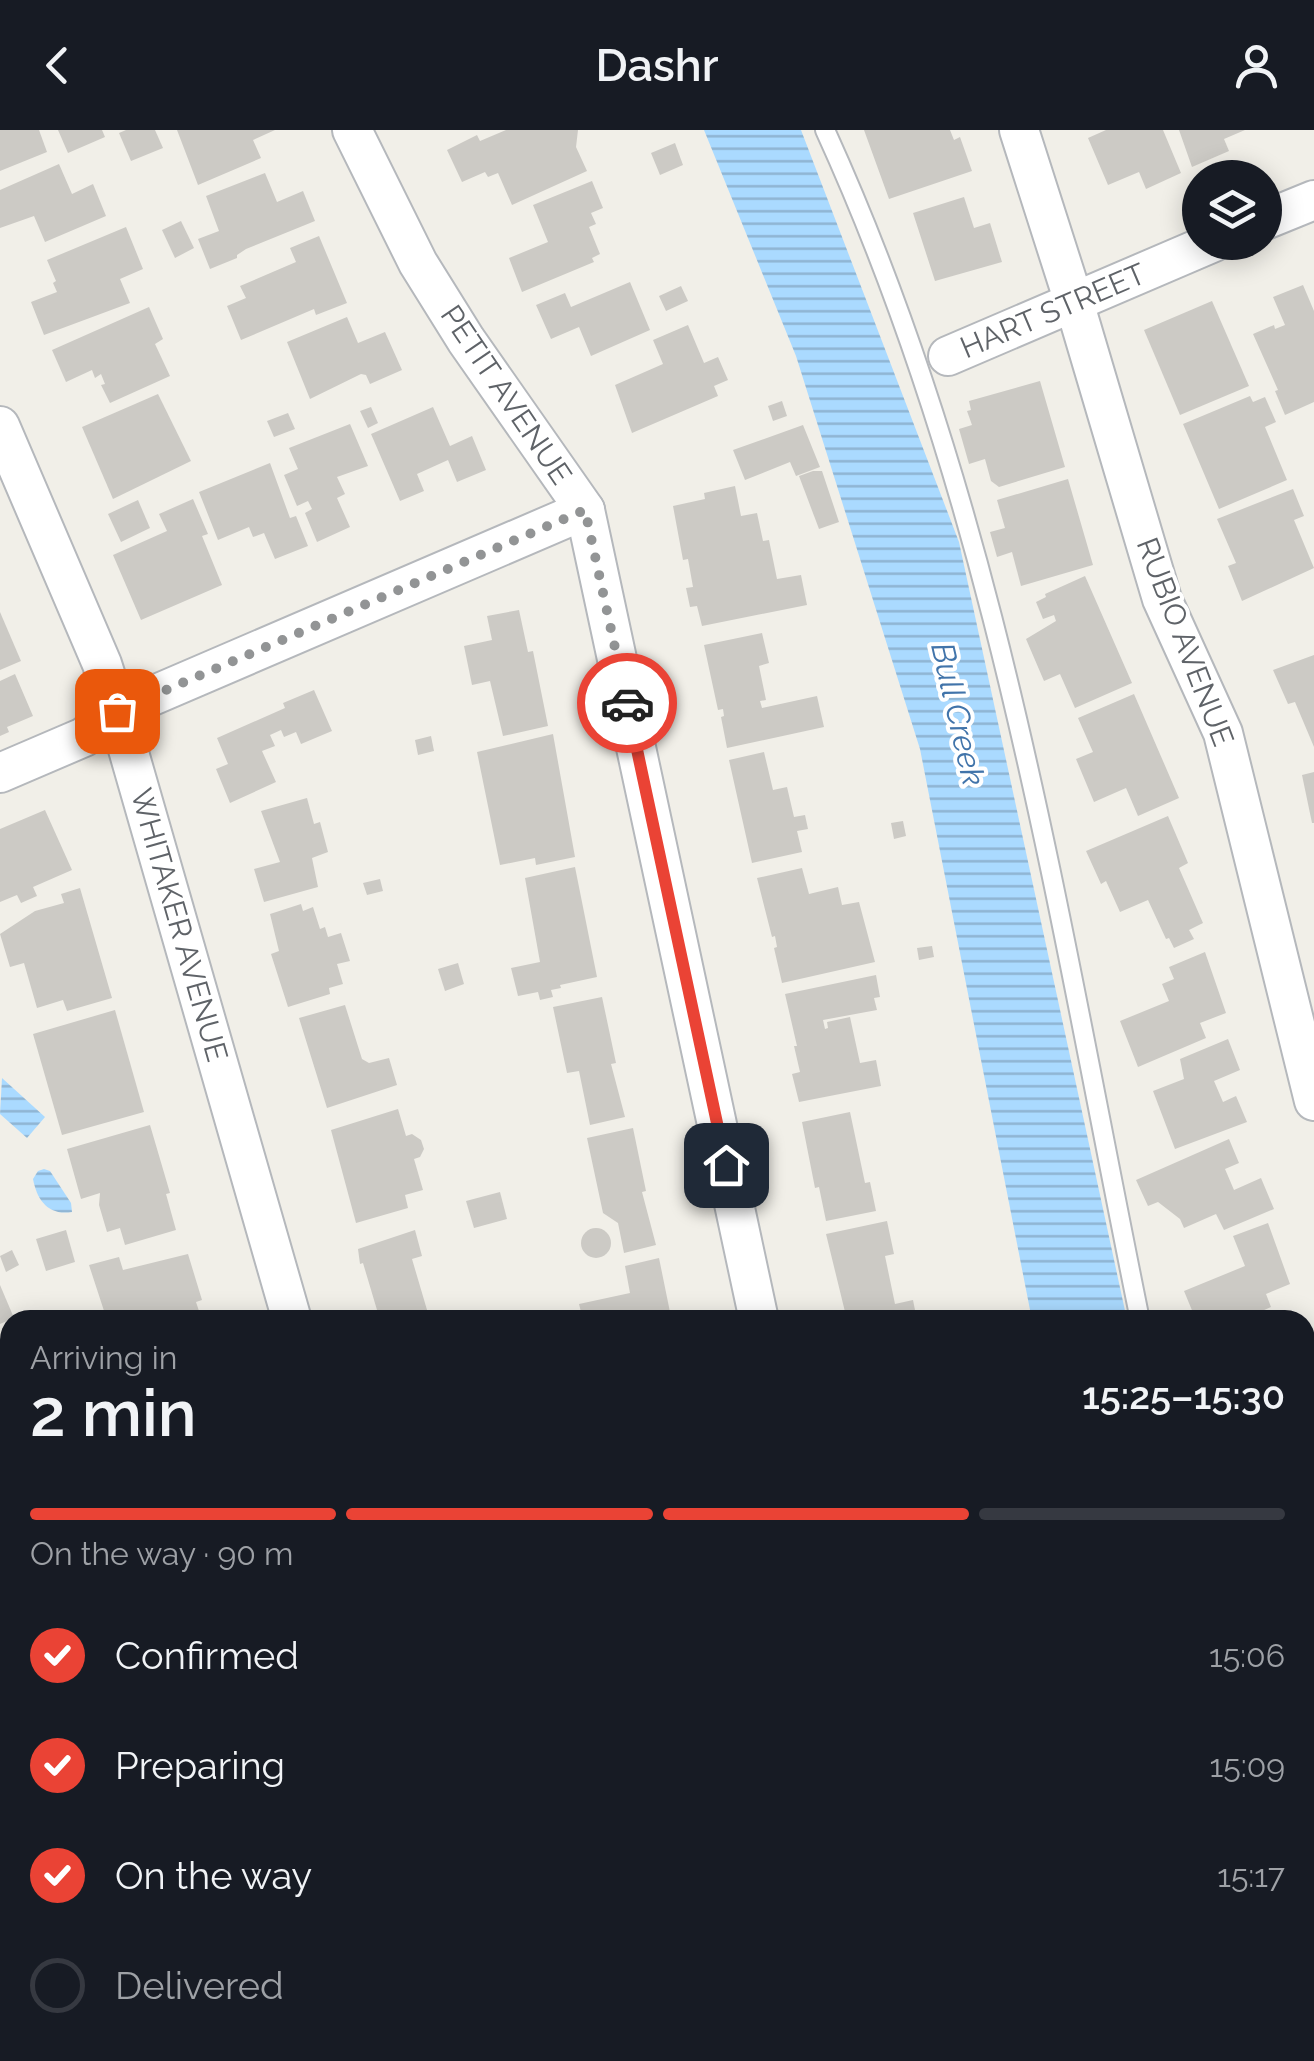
<!DOCTYPE html>
<meta charset="utf-8">
<style>
body{margin:0;font-family:Raleway,sans-serif;background:#20242c;color:#f1f3f6;height:100vh;display:flex;flex-direction:column;font-size:38px;white-space:nowrap}
*{box-sizing:border-box;margin:0}
p{font-size:32px;color:#9ea1a6}
.icon{flex:none;width:55px;height:55px;fill:none;stroke:currentColor;stroke-width:2;stroke-linecap:round;stroke-linejoin:round}
.map{position:relative;flex:1;overflow:hidden}
.details{position:absolute;left:0px;top:1180px;width:1315px;height:752px;display:flex;flex-direction:column;background:#171b24;border-radius:30px 30px 0 0;box-shadow:0 5px 25px #0003}
.details>*{flex:none}
.controls{position:absolute;left:1182px;top:30px;display:grid;gap:20px}
.controls a{display:grid;place-items:center;width:100px;height:100px;border-radius:50%;background:#171b24;box-shadow:0 5px 25px #0003;font-size:50px}
.pin{position:absolute;display:grid;place-items:center;width:85px;height:85px;color:#fff;margin:-42px;border-radius:20px;box-shadow:0 5px 15px #0006}
.courier{position:absolute;display:grid;place-items:center;width:100px;height:100px;margin:-50px;border:8px solid #ea4335;border-radius:50%;background:#fff;color:#222;box-shadow:0 2px 12px #0007}
.summary em{font-style:normal;font-weight:600}
.summary div{display:flex;flex-direction:column-reverse}
.summary{display:flex;align-items:center;justify-content:space-between;height:170px;padding:0 30px}
h1{font-size:65px;font-weight:600;line-height:75px}
.bar{display:grid;grid-template-columns:repeat(4,1fr);gap:15px 10px;align-content:center;height:120px;padding:0 30px}
.bar i{height:12px;border-radius:8px;background:#363941}
.bar .active{background:#ea4335}
.bar p{grid-column:span 4}
ol{padding:0 30px;list-style:none}
li{display:flex;align-items:center;gap:30px;height:110px}
li p{margin-inline-start:auto}
li .icon{padding:10px;border-radius:50%;background:#ea4335;color:#fff;stroke-width:4}
li:last-child{color:#9ea1a6}
li i{width:55px;height:55px;border:5px solid #363941;border-radius:50%}
header{display:flex;justify-content:space-between;align-items:center;height:130px;padding:0 30px;background:#171b24;font-size:45px;font-weight:600}
.map>svg:first-child{display:block}
.water{fill:url(#water-rules)}
.building{fill:#cccac5}
.lines{fill:none;stroke-linecap:round;stroke-linejoin:round}
.lane-casing{stroke:#b5b8bc;stroke-width:22}
.street-casing{stroke:#b5b8bc;stroke-width:42}
.secondary-casing{stroke:#b6babf;stroke-width:58}
.lane{stroke:#fff;stroke-width:18}
.street{stroke:#fff;stroke-width:38}
.secondary{stroke:#fff;stroke-width:52}
.done{stroke:#929495;stroke-width:10;stroke-dasharray:0 18}
.route{stroke:#ea4335;stroke-width:12}
.labels{text-anchor:middle;stroke-width:8;stroke-linejoin:round;paint-order:stroke}
.street-label{font-size:30px;fill:#5f6368;stroke:#fff}
.water-label{font-size:32px;font-style:italic;fill:#4174aa;stroke:#fff}
</style>
<header><svg class="icon" aria-label="back" viewBox="0 0 24 24"><path d="M15 5l-7 7 7 7"/></svg>Dashr<svg class="icon" aria-label="person" viewBox="0 0 24 24"><circle cx="12" cy="8" r="4"/><path d="M4 21q1-7 8-7t8 7"/></svg></header>
<div class="map">
<svg width="1314" height="1931" viewBox="0 0 1314 1931">
<defs>
<pattern id="water-rules" width="6" height="5" patternUnits="userSpaceOnUse" patternTransform="scale(2.5)"><rect width="6" height="5" fill="#aadaff"/><path d="M0 2.5h6" fill="none" stroke="#8eb4d2"/></pattern>
</defs>
<rect width="100%" height="100%" fill="#f1efe8"/>
<g class="water">
<path d="M704,0H801L959,412L1127,1190H1032L920,619L796,226Z"/>
<path d="M2,948L45,987L27,1008L0,984Z"/>
<path d="M44,1039L50,1041L71,1073L72,1082C48,1086 37,1070 33,1049L38,1041Z"/>
<path d="M1180,1923H1276L1277,1931H1181Z"/>
</g>
<g class="building">
<path d="M0,0H39L47,22L0,41Z"/>
<path d="M58,0H102L105,7L68,23Z"/>
<path d="M126,0H155L163,18L131,31L119,3Z"/>
<path d="M177,0H275L253,10L261,28L198,55Z"/>
<path d="M506,0H578L576,17L587,41L512,75L498,43L488,47L485,42L462,52L447,20L477,5L480,11Z"/>
<path d="M864,0H950L954,10L960,7L972,41L889,69Z"/>
<path d="M1106,0H1163L1181,43L1146,59L1139,42L1108,55L1088,8Z"/>
<path d="M1179,0H1245L1224,9L1229,21L1192,37Z"/>
<path d="M675,13L683,35L660,45L651,23Z"/>
<path d="M59,34L72,64L93,54L106,86L45,112L34,86L0,98V60Z"/>
<path d="M265,43L277,72L303,61L315,91L246,119L237,125V128L210,139L198,109L219,101L206,66Z"/>
<path d="M592,51L603,78L591,83L596,94L589,97L600,124L592,128L594,132L522,162L509,128L548,112L533,75Z"/>
<path d="M964,67L974,98L990,93L1002,132L935,151L913,83Z"/>
<path d="M181,91L194,118L175,128L162,100Z"/>
<path d="M126,97L143,139L120,149L130,173L44,205L31,172L57,162L53,153L56,151L47,130Z"/>
<path d="M319,106L347,173L316,185L314,179L241,210L227,176L246,168L240,156L296,132L290,118Z"/>
<path d="M630,152L650,200L591,226L579,197L551,209L536,175L565,163L571,177Z"/>
<path d="M1303,155L1314,181V272L1285,285L1275,261L1278,260L1253,204L1274,195L1275,199L1285,195L1273,167Z"/>
<path d="M681,156L688,171L666,181L659,166Z"/>
<path d="M1212,171L1249,256L1180,285L1144,200Z"/>
<path d="M149,177L163,209L155,214L170,246L110,273L101,255L105,254L101,244L95,248L92,240L66,252L52,220Z"/>
<path d="M347,187L358,213L385,202L402,240L370,254L366,245L361,244L310,269L287,212Z"/>
<path d="M688,195L704,233L718,227L728,250L714,256L718,266L632,303L615,255L663,234L653,210Z"/>
<path d="M1040,251L1065,337L999,357L991,351L985,329L969,334L959,299L972,295L967,281L971,280L969,271Z"/>
<path d="M158,264L191,331L113,369L82,297Z"/>
<path d="M1250,266L1253,272L1265,267L1276,292L1265,297L1287,350L1219,379L1183,294Z"/>
<path d="M782,271L787,286L773,291L768,276Z"/>
<path d="M371,277L378,293L368,298L360,281Z"/>
<path d="M433,277L450,316L472,306L486,340L457,352L448,330L417,344L424,361L400,371L371,304Z"/>
<path d="M288,283L295,299L274,307L267,291Z"/>
<path d="M350,294L368,336L337,347L345,364L337,368L350,397L317,412L305,383L312,379L308,371L297,376L284,345L298,339L289,318Z"/>
<path d="M803,295L820,337L796,346L790,332L745,350L733,320Z"/>
<path d="M270,333L290,388L296,386L308,416L275,429L264,403L253,407L249,397L218,410L199,362Z"/>
<path d="M813,341H822L839,392L819,399L799,346Z"/>
<path d="M1068,349L1093,435L1021,456L1012,422L997,427L990,402L1005,398L997,370Z"/>
<path d="M735,356L741,386L757,383L763,411L769,410L777,449L801,445L807,475L702,496L697,476L690,477L686,458L693,457L688,429L683,430L673,376L705,369L704,363Z"/>
<path d="M1293,359L1304,386L1294,390L1314,438L1242,471L1228,436L1236,433L1217,389Z"/>
<path d="M193,369L208,404L202,406L222,455L141,490L113,425L167,401L159,384Z"/>
<path d="M138,370L150,398L121,412L108,384Z"/>
<path d="M1085,446L1132,553L1075,578L1060,544L1044,551L1026,509L1056,491L1054,485L1043,489L1036,472L1046,467L1045,464Z"/>
<path d="M519,480L528,522L533,521L548,596L503,606L490,551L472,555L464,516L492,510L487,486Z"/>
<path d="M0,482L21,531L0,540Z"/>
<path d="M762,503L769,533L759,536L766,570L760,571L762,578L817,566L824,597L727,618L721,587L724,586L723,579L718,580L704,515Z"/>
<path d="M1314,525V617L1295,572L1288,574L1273,540Z"/>
<path d="M15,544L33,586L7,597L9,602L0,606V551Z"/>
<path d="M314,560L332,601L301,614L296,602L284,607L281,600L270,605L275,616L262,621L276,652L230,673L216,639L228,634L217,608L285,578L283,573Z"/>
<path d="M1134,564L1179,668L1138,686L1126,658L1094,672L1076,629L1093,622L1078,588Z"/>
<path d="M553,604L575,727L536,735L535,728L500,735L477,622Z"/>
<path d="M431,606L434,621L418,625L415,610Z"/>
<path d="M764,622L773,660L787,657L794,687L805,685L808,699L797,701L802,722L752,733L729,630Z"/>
<path d="M1314,642V693H1312L1302,645Z"/>
<path d="M307,668L314,694L320,692L328,722L312,728L318,757L264,772L254,739L280,732L261,681Z"/>
<path d="M45,680L72,740L33,757L37,766L21,773L17,765L0,772V699Z"/>
<path d="M1168,686L1188,733L1179,738L1203,793L1189,800L1194,809L1174,818L1169,808L1166,809L1148,770L1120,782L1106,751L1101,754L1086,721Z"/>
<path d="M903,691L906,706L894,709L891,693Z"/>
<path d="M575,737L597,847L560,855L561,858L551,860L553,867L540,870L538,862L518,866L511,838L540,832L525,748Z"/>
<path d="M802,738L809,764L838,757L842,775L859,772L875,832L782,853L774,818L777,817L775,806L772,807L757,748Z"/>
<path d="M380,749L383,761L367,765L363,753Z"/>
<path d="M80,758L112,868L67,881L63,870L37,878L24,833L10,837L0,804L35,781L64,773L61,764Z"/>
<path d="M301,774L303,781L313,777L320,799L325,797L328,807L341,803L350,831L337,834L343,854L329,858L330,864L288,877L271,824L279,821L270,784Z"/>
<path d="M932,816L934,827L919,830L917,818Z"/>
<path d="M1205,822L1226,883L1200,893L1206,908L1138,937L1120,891L1169,871L1162,854L1174,849L1169,837Z"/>
<path d="M458,833L464,854L445,861L438,839Z"/>
<path d="M876,845L880,867L874,868L877,880L823,890L825,899L828,898L827,892L850,887L860,933L876,930L881,956L799,972L792,944L800,942L794,916H797L785,864Z"/>
<path d="M602,867L616,933L611,934L625,987L590,995L579,941L567,943L553,877Z"/>
<path d="M345,875L362,929L369,933L389,928L397,955L327,978L299,888Z"/>
<path d="M115,880L144,982L62,1005L33,904Z"/>
<path d="M1228,909L1240,940L1214,951L1223,972L1236,966L1247,992L1175,1019L1153,961L1184,949L1180,929Z"/>
<path d="M398,979L406,1006L412,1004L421,1010L424,1019L420,1027L414,1029L423,1060L405,1065L408,1078L356,1093L331,1000Z"/>
<path d="M850,982L865,1053L870,1052L876,1081L826,1091L819,1057L815,1058L802,992Z"/>
<path d="M150,995L170,1063L166,1064L176,1100L125,1115L120,1098L107,1102L99,1075L100,1063L81,1069L67,1019Z"/>
<path d="M633,998L646,1061L642,1062L656,1115L624,1123L618,1093L603,1083L587,1008Z"/>
<path d="M1229,1009L1239,1033L1225,1039L1234,1060L1261,1048L1274,1079L1224,1100L1216,1084L1184,1098L1180,1089L1158,1072L1148,1076L1136,1050Z"/>
<path d="M500,1062L507,1089L474,1098L466,1071Z"/>
<path d="M887,1091L894,1124L885,1126L895,1174L913,1170L917,1190H847L826,1104Z"/>
<path d="M1268,1093L1290,1154L1266,1164L1271,1177L1242,1190H1196L1184,1161L1245,1136L1233,1106Z"/>
<circle cx="596" cy="1113" r="15"/>
<path d="M66,1100L75,1132L46,1141L36,1109Z"/>
<path d="M415,1100L422,1126L412,1129L430,1190H380L363,1133L360,1134L358,1119Z"/>
<path d="M12,1120L19,1135L6,1142L0,1126Z"/>
<path d="M188,1124L202,1170L196,1172L202,1190H107L89,1135L119,1127L123,1140Z"/>
<path d="M659,1128L670,1182L675,1181L677,1190H583L579,1174L630,1163L625,1136Z"/>
<path d="M0,1155L14,1188L0,1194Z"/>
<path d="M1305,1242L1314,1263V1285L1305,1289Z"/>
<path d="M0,1260L10,1292V1380L0,1384Z"/>
<path d="M1314,1343V1378L1305,1382V1347Z"/>
<path d="M1314,1389V1457L1305,1461V1393Z"/>
<path d="M1314,1473V1539L1305,1543V1477Z"/>
<path d="M1314,1559V1587L1309,1576L1305,1578V1563Z"/>
<path d="M1305,1616L1314,1617V1679L1305,1677Z"/>
<path d="M1314,1722V1760L1305,1763V1726Z"/>
<path d="M0,1837L10,1860V1863L0,1867Z"/>
<path d="M10,1903V1922H40L43,1928L0,1931V1907Z"/>
<path d="M264,1922H280L282,1927L293,1922L297,1931H244Z"/>
<path d="M457,1922H522L524,1926L513,1931H469L467,1926L460,1929Z"/>
<path d="M702,1922H767L771,1931H706Z"/>
<path d="M843,1922H851L855,1931H823Z"/>
<path d="M871,1922H937L941,1931H875Z"/>
</g>
<g class="lines">
<defs>
<g id="lane">
<path d="M825,0C997,376 1058,788 1140,1190"/>
<path d="M1288,1922L1290,1931"/>
</g>
<g id="street">
<path d="M352,0L418,133L466,210L585,380L759,1190"/>
<path d="M1019,0L1074,172L1162,469L1223,603L1314,971"/>
<path d="M1265,90L1314,70"/>
<path d="M948,226L1214,112"/>
<path d="M0,296L102,534L117,581L292,1190"/>
<path d="M0,643L84,607L117,581L585,380"/>
</g>
<g id="secondary">
<path d="M0,1620L10,1643"/>
<path d="M128,1922L132,1931"/>
</g>
</defs>
<use href="#lane" class="lane-casing"/>
<use href="#street" class="street-casing"/>
<use href="#secondary" class="secondary-casing"/>
<use href="#lane" class="lane"/>
<use href="#street" class="street"/>
<use href="#secondary" class="secondary"/>
</g>
<g class="lines">
<path class="done" d="M117,581L585,380L627,573"/>
<path class="route" d="M627,573L726,1035"/>
</g>
<g class="labels">
<g class="street-label">
<text transform="translate(1053 181) rotate(-23)" y="10">HART STREET</text>
<text transform="translate(506 265) rotate(56)" y="10">PETIT AVENUE</text>
<text transform="translate(1185 512) rotate(69)" y="10">RUBIO AVENUE</text>
<text transform="translate(179 795) rotate(74)" y="10">WHITAKER AVENUE</text>
</g>
<g class="water-label">
<text transform="translate(958 584) rotate(77)" y="11">Bull Creek</text>
</g>
</g>
</svg>
<div class="controls">
<a><svg class="icon" aria-label="layers" viewBox="0 0 24 24"><path d="M12 4l9 5-9 5-9-5zM3 14l9 5 9-5"/></svg></a>
</div>
<div class="pin" style="left:117px;top:581px;background:#ea580c"><svg class="icon" aria-label="bag" viewBox="0 0 24 24"><path d="M5 8h14l-1 12H6zM9 8a3 3 0 0 1 6 0"/></svg></div>
<div class="pin" style="left:726px;top:1035px;background:#1f2937"><svg class="icon" aria-label="home" viewBox="0 0 24 24"><path d="M3 11l9-7 9 7M6 9v11h12V9"/></svg></div>
<div class="courier" style="left:627px;top:573px"><svg class="icon" aria-label="car" viewBox="0 0 24 24"><path d="M5 17H2v-5l4-1 3-4h7l3 4 3 1v5h-3M9 17h6M6 11h13"/><circle cx="7" cy="17" r="2"/><circle cx="17" cy="17" r="2"/></svg></div>
<section class="details">
<div class="summary"><div><h1>2 min</h1><p>Arriving in</p></div><em>15:25–15:30</em></div>
<div class="bar"><i class="active"></i><i class="active"></i><i class="active"></i><i></i><p>On the way · 90 m</p></div>
<ol>
<li><svg class="icon" aria-label="check" viewBox="0 0 24 24"><path d="M5 12l5 5 9-10"/></svg>Confirmed<p>15:06</p></li>
<li><svg class="icon" aria-label="check" viewBox="0 0 24 24"><path d="M5 12l5 5 9-10"/></svg>Preparing<p>15:09</p></li>
<li><svg class="icon" aria-label="check" viewBox="0 0 24 24"><path d="M5 12l5 5 9-10"/></svg>On the way<p>15:17</p></li>
<li><i></i>Delivered</li>
</ol>
</section>
</div>
